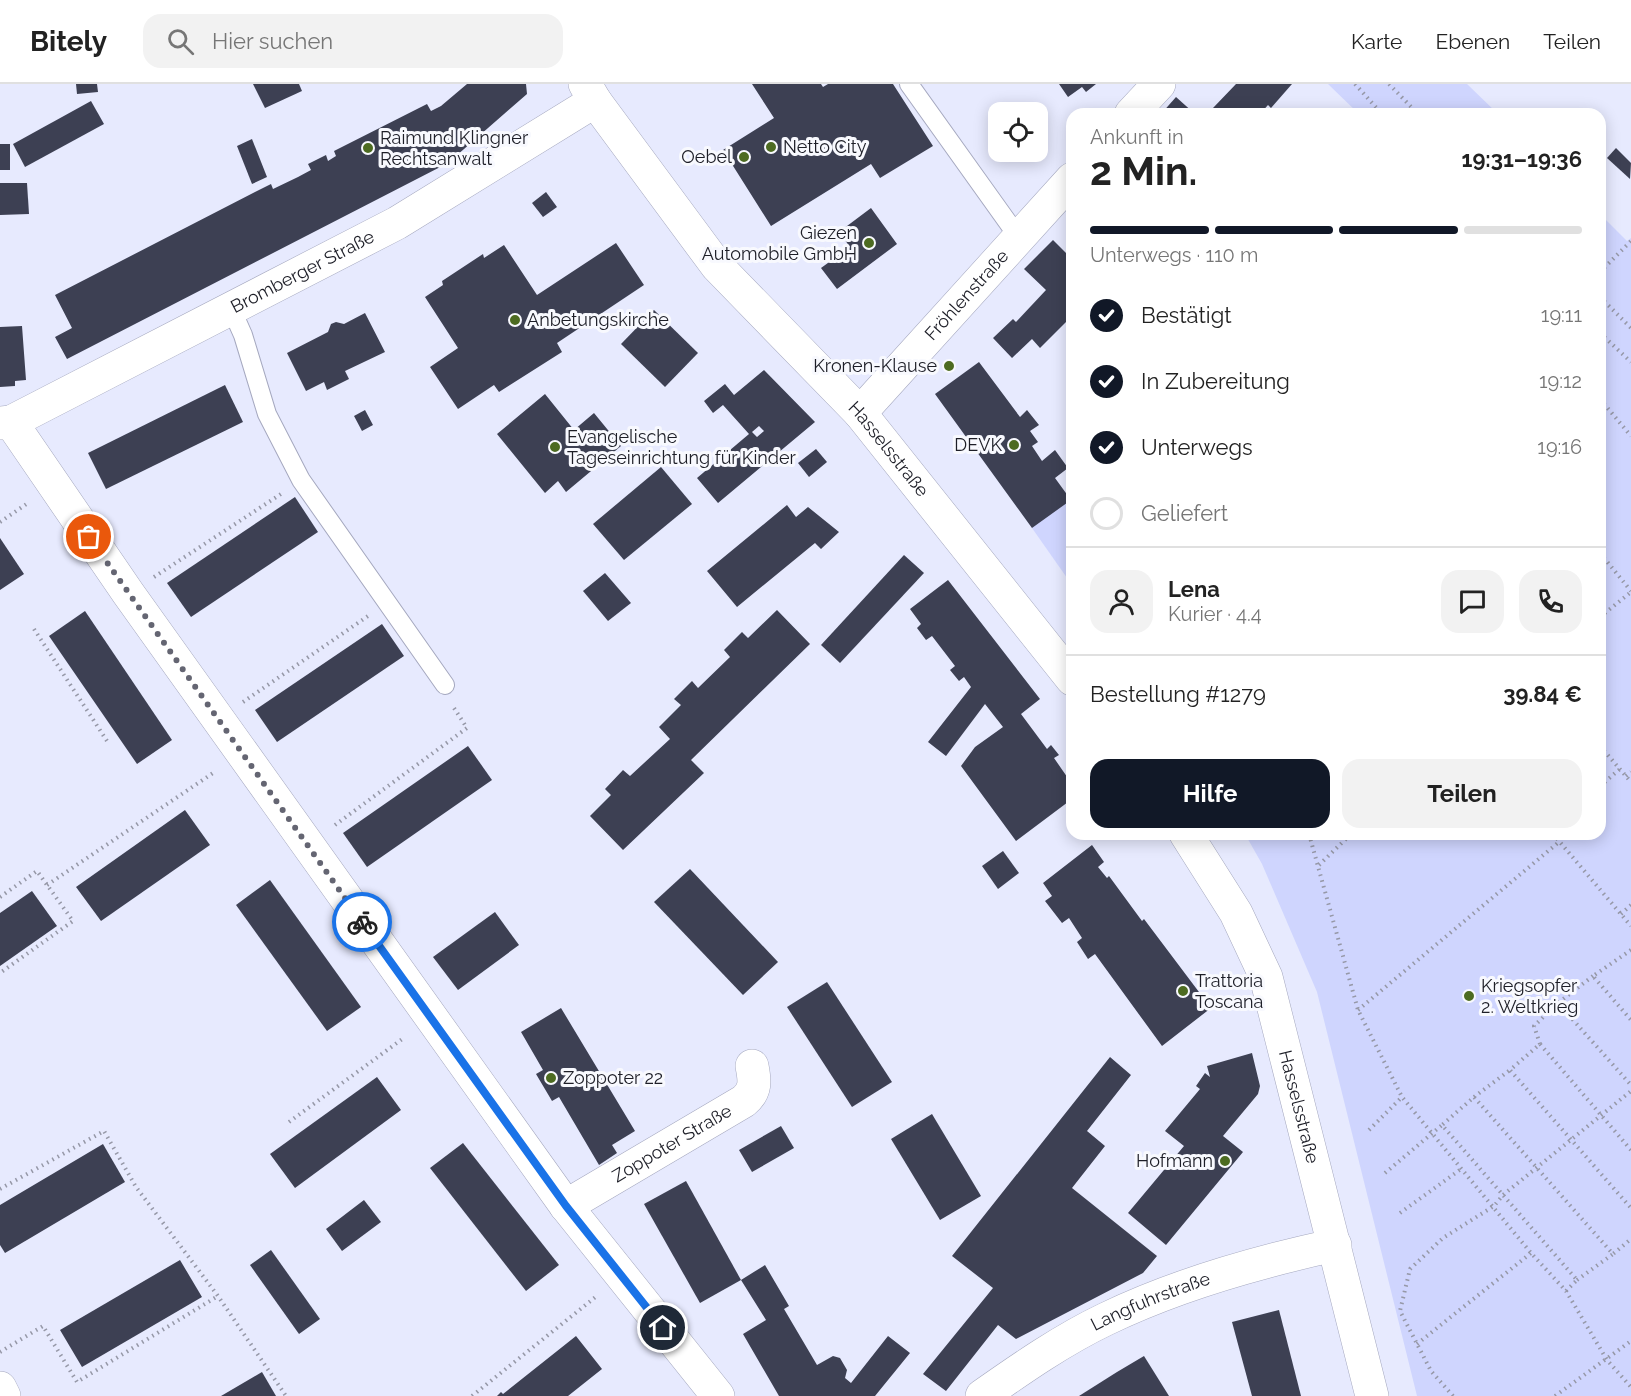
<!DOCTYPE html>
<html lang="de">
<meta charset="utf-8">
<style>
body{margin:0;font-family:Raleway,sans-serif;background:#f2f2f2;color:#222;height:100vh;display:flex;flex-direction:column;font-size:22px;white-space:nowrap}
*{box-sizing:border-box;margin:0}
p{font-size:20px;color:#767676}
.icon{flex:none;width:33px;height:33px;fill:none;stroke:currentColor;stroke-width:2;stroke-linecap:round;stroke-linejoin:round}
.map{position:relative;flex:1;overflow:hidden}
.panel{position:absolute;left:1066px;top:24px;width:540px;height:732px;display:flex;flex-direction:column;background:#fff;border-radius:18px;box-shadow:0 3px 15px #0003}
.panel>*{flex:none}
.fabs{position:absolute;left:988px;top:18px;display:grid;gap:12px}
.fabs a{display:grid;place-items:center;width:60px;height:60px;border-radius:12px;background:#fff;box-shadow:0 3px 15px #0003;font-size:30px}
.pin{position:absolute;display:grid;place-items:center;width:51px;height:51px;color:#fff;margin:-26px;border:3px solid #fff;border-radius:50%;box-shadow:0 2px 6px #0007}
.courier{position:absolute;display:grid;place-items:center;width:60px;height:60px;margin:-30px;border:4px solid #1a73e8;border-radius:50%;background:#fff;color:#222;box-shadow:0 2px 8px #0007}
.summary em{font-style:normal;font-weight:700}
.summary div{display:flex;flex-direction:column-reverse}
.summary{display:flex;align-items:center;justify-content:space-between;height:102px;padding:0 24px}
h1{font-size:39px;font-weight:700;line-height:45px}
.bar{display:grid;grid-template-columns:repeat(4,1fr);gap:9px 6px;align-content:center;height:72px;padding:0 24px}
.bar i{height:8px;border-radius:4px;background:#e0e0e0}
.bar .selected{background:#111827}
.bar p{grid-column:span 4}
.line{display:flex;align-items:center;gap:15px;padding:0 24px;border-top:2px solid #e0e0e0}
.line div{flex:1}
.round{display:grid;place-items:center;flex:none;width:63px;height:63px;border-radius:18px;background:#f2f2f2}
ol{padding:0 24px;list-style:none}
li{display:flex;align-items:center;gap:18px;height:66px}
li p{margin-inline-start:auto}
li .icon{padding:6px;border-radius:50%;background:#111827;color:#fff;stroke-width:4}
li:last-child{color:#767676}
li i{width:33px;height:33px;border:3px solid #e0e0e0;border-radius:50%}
.cta{display:flex;gap:12px;margin-top:auto;padding:12px 24px}
.cta a{flex:1;height:69px;border-radius:18px;background:#111827;color:#fff;font-size:24px;font-weight:700;line-height:69px;text-align:center}
.cta a+a{background:#f2f2f2;color:#222}
header{display:flex;align-items:center;gap:36px;box-sizing:border-box;height:84px;padding:0 30px;background:#fff;border-bottom:2px solid #e0e0e0}
header strong{font-size:28px}
nav{display:flex;gap:33px;margin-inline-start:auto;font-size:21px}
.search{width:420px;height:54px;background:#f2f2f2;display:flex;align-items:center;gap:15px;box-sizing:border-box;padding:0 21px;border-radius:18px;color:#767676;font-size:22px}
.map>svg:first-child{display:block}
.green{fill:#cfd5fe}
.building{fill:#3d4053;fill-rule:evenodd}
.lines{fill:none;stroke-linecap:round;stroke-linejoin:round}
.lane-casing{stroke:#a5a8bf;stroke-width:20}
.street-casing{stroke:#a5a8bf;stroke-width:34}
.secondary-casing{stroke:#a5a8bf;stroke-width:34}
.path{stroke:#9698a7;stroke-width:4;stroke-dasharray:1.5 4.5;stroke-linecap:butt}
.lane{stroke:#fff;stroke-width:18}
.street{stroke:#fff;stroke-width:33}
.secondary{stroke:#fff;stroke-width:33}
.done{stroke:#646572;stroke-width:6;stroke-dasharray:0 10.8}
.route{stroke:#1a73e8;stroke-width:8}
.poi-dot{fill:#4d6b21;stroke:#f8f9fe;stroke-width:2}
.labels{text-anchor:middle;stroke-width:6;stroke-linejoin:round;paint-order:stroke}
.poi-label{font-size:18px;fill:#1d1e27;stroke:#f8f9fe;text-anchor:start}
.street-label{font-size:18px;fill:#1d1e27;stroke:#f8f9fe}
</style>
<header>
<strong>Bitely</strong>
<div class="search"><svg class="icon" aria-label="search" viewBox="0 0 24 24"><circle cx="10" cy="10" r="6"/><path d="M15 15l6 6"/></svg>Hier suchen</div>
<nav><a>Karte</a><a>Ebenen</a><a>Teilen</a></nav>
</header>
<div class="map">
<svg width="1631" height="1312" viewBox="0 0 1631 1312">
<rect width="100%" height="100%" fill="#e7eafe"/>
<g class="green">
<path d="M1328,0H1467L1498,30H1359Z"/>
<path d="M1601,131L1627,157L1631,154V1312H1417L1317,908L1262,780L1245,750H1600Z"/>
<path d="M1072,414V501L1032,444Z"/>
</g>
<g class="building">
<path d="M76,0H97L98,8L77,10Z"/>
<path d="M253,0H299L302,7L265,24Z"/>
<path d="M467,0H526L527,10L448,79L67,275L55,253L72,244L55,211L255,108L271,100L273,105L298,93L311,86L308,80L326,71L328,77L336,72L334,67L427,20L431,27L441,22Z"/>
<path d="M752,0H821L823,3L828,0H893L933,62L880,94L871,80L771,142L723,66L774,34Z"/>
<path d="M1059,0H1096L1086,8L1082,3L1068,13Z"/>
<path d="M1236,0H1292L1271,24L1268,21L1260,30H1220L1213,24Z"/>
<path d="M1176,13L1195,30H1161Z"/>
<path d="M91,17L104,40L25,83L13,60Z"/>
<path d="M252,55L267,93L252,100L237,62Z"/>
<rect x="0" y="60" width="10" height="26"/>
<path d="M1616,64L1631,79L1630,95L1607,74Z"/>
<path d="M0,99H27L29,130L0,131Z"/>
<path d="M546,108L557,123L543,133L532,119Z"/>
<path d="M871,124L897,160L837,205L821,184L850,163L839,148Z"/>
<path d="M1053,156L1072,175V235L1071,233L1040,264L1032,255L1012,274L993,254L1013,235L1016,238L1046,206L1024,185Z"/>
<path d="M616,159L644,201L557,259L562,268L499,308L494,301L458,325L430,283L458,264L425,213L443,201L442,197L483,170L484,174L504,161L537,211Z"/>
<path d="M654,226L698,269L665,303L621,260Z"/>
<path d="M365,229L385,268L345,287L349,295L327,306L324,298L306,307L287,269L328,248L331,240L336,238L344,240Z"/>
<path d="M22,242L26,296L15,297V302L0,303V243Z"/>
<path d="M979,278L1020,333L1027,326L1039,341L1030,347L1038,358L1032,362L1042,377L1055,366L1068,384L1055,394L1071,416L1032,444L935,310Z"/>
<path d="M764,286L815,338L718,419L697,394L749,350L723,321L713,329L704,317L725,300L734,311ZM759,342L764,347L757,353L752,348Z"/>
<path d="M225,301L243,338L106,405L88,369Z"/>
<path d="M545,310L574,346L594,329L621,362L566,408L558,397L545,409L497,350Z"/>
<path d="M365,326L373,341L362,347L354,332Z"/>
<path d="M816,365L827,378L809,393L798,379Z"/>
<path d="M661,383L692,420L624,476L593,440Z"/>
<path d="M295,413L318,448L191,533L167,499Z"/>
<path d="M787,421L796,433L808,423L839,448L821,465L815,459L737,523L707,487Z"/>
<path d="M0,454L24,490L0,506Z"/>
<path d="M904,471L924,489L840,579L821,561Z"/>
<path d="M605,489L631,519L608,537L583,507Z"/>
<path d="M948,496L1040,615L1021,630L1047,665L1051,661L1059,671L1054,674L1072,700V715L1016,757L961,682L975,663L1003,643L985,620L946,672L928,658L971,603L964,593L959,597L950,586L955,582L932,552L926,556L917,544L921,540L910,525Z"/>
<path d="M777,526L810,560L691,676L704,689L623,766L590,732L611,711L605,705L623,686L630,692L670,655L659,643L681,621L674,615L692,597L698,604L730,573L724,566L742,548L748,554Z"/>
<path d="M85,527L172,656L137,680L49,552Z"/>
<path d="M382,540L404,572L277,658L255,626Z"/>
<path d="M468,662L492,696L367,783L343,749Z"/>
<path d="M185,726L210,761L101,837L76,803Z"/>
<path d="M1092,761L1104,778L1098,783L1107,794L1109,792L1142,837L1144,835L1211,924L1162,962L1095,870L1088,875L1077,858L1082,854L1069,834L1062,839L1045,817L1052,812L1043,799Z"/>
<path d="M1003,767L1019,789L998,805L982,782Z"/>
<path d="M690,785L778,878L743,911L654,818Z"/>
<path d="M270,796L361,923L327,947L236,821Z"/>
<path d="M32,807L57,842L0,882V829Z"/>
<path d="M495,828L519,861L458,906L433,873Z"/>
<path d="M827,898L892,998L852,1023L787,923Z"/>
<path d="M561,924L635,1047L612,1061L617,1069L599,1081L559,1013L552,1017L536,990L543,986L521,948Z"/>
<path d="M1252,969L1260,1002L1258,1010L1223,1052L1243,1068L1166,1161L1128,1129L1184,1062L1165,1047L1200,1005L1196,1002L1205,989L1210,993L1207,982Z"/>
<path d="M1110,973L1131,991L1087,1047L1105,1062L1072,1104L1157,1172L1143,1189L1016,1255L998,1241L946,1307L923,1290L993,1204L952,1172Z"/>
<path d="M377,993L401,1026L295,1104L270,1070Z"/>
<path d="M932,1030L981,1112L940,1136L891,1055Z"/>
<path d="M781,1042L794,1064L752,1088L739,1066Z"/>
<path d="M463,1059L559,1181L526,1207L430,1084Z"/>
<path d="M103,1060L125,1098L5,1169L0,1161V1121Z"/>
<path d="M686,1097L741,1196L700,1219L644,1120Z"/>
<path d="M364,1116L381,1138L342,1167L326,1145Z"/>
<path d="M271,1166L320,1235L299,1250L250,1181Z"/>
<path d="M180,1176L202,1213L82,1283L60,1246Z"/>
<path d="M765,1181L789,1222L784,1225L817,1281L833,1272L840,1274L847,1286L845,1294L851,1299L888,1252L910,1269L875,1312H779L743,1250L766,1236L741,1196Z"/>
<path d="M1279,1226L1301,1312H1252L1232,1238Z"/>
<path d="M576,1252L602,1285L568,1312H497L501,1308L503,1310Z"/>
<path d="M1144,1272L1169,1312H1079L1117,1288Z"/>
<path d="M262,1288L276,1312H221Z"/>
</g>
<g class="lines">
<defs>
<g id="lane">
<path d="M909,0L1019,154"/>
<path d="M231,224L243,251L267,330L301,396L445,601"/>
</g>
<g id="street">
<path d="M1131,30L1159,0"/>
<path id="s1" d="M860,329L1072,95"/>
<path d="M11,338L128,509L566,1122L718,1312"/>
<path id="s2" d="M0,339L11,338L397,139L595,17"/>
<path id="s3" d="M566,1122L744,1017C756,1007 755,997 752,982"/>
<path d="M0,1304L4,1312"/>
<path id="s4" d="M982,1312C1022,1284 1062,1256 1106,1235C1178,1200 1257,1178 1335,1161"/>
</g>
<g id="secondary">
<path id="s5" d="M585,0L595,17L717,182L860,329L1072,595"/>
<path id="s6" d="M1186,750L1236,829L1266,893L1372,1312"/>
</g>
</defs>
<use href="#lane" class="lane-casing"/>
<use href="#street" class="street-casing"/>
<use href="#secondary" class="secondary-casing"/>
<g class="path">
<path d="M1355,0L1382,30"/>
<path d="M1389,0L1418,30"/>
<path d="M1600,188L1631,157"/>
<path d="M1600,213L1631,244"/>
<path d="M1600,249L1631,278"/>
<path d="M1600,315L1631,352"/>
<path d="M0,438L28,419"/>
<path d="M1600,469L1631,507"/>
<path d="M154,493L281,410"/>
<path d="M1600,533L1631,508"/>
<path d="M34,545L109,660"/>
<path d="M243,618L368,532"/>
<path d="M1600,662L1631,698"/>
<path d="M1626,692L1631,688"/>
<path d="M1600,702L1620,685"/>
<path d="M335,741L467,644L454,624"/>
<path d="M1309,750L1358,926L1402,1013L1531,1169L1566,1207L1607,1276L1631,1303"/>
<path d="M1553,750L1631,842"/>
<path d="M1319,781L1351,750"/>
<path d="M47,801L216,687"/>
<path d="M0,813L37,787L73,837L0,889"/>
<path d="M1621,830L1631,821"/>
<path d="M1631,866L1593,892L1631,936"/>
<path d="M1593,892L1558,919L1631,1001"/>
<path d="M1358,926L1559,758"/>
<path d="M1540,960L1534,942L1558,919"/>
<path d="M1474,1013L1510,986"/>
<path d="M289,1038L405,953"/>
<path d="M1369,1046L1402,1013"/>
<path d="M1631,1066L1540,960L1510,986L1631,1124"/>
<path d="M1385,1089L1442,1041"/>
<path d="M0,1105L104,1047L136,1103L218,1212L286,1312"/>
<path d="M1400,1129L1461,1085"/>
<path d="M1577,1196L1613,1170"/>
<path d="M1566,1207L1577,1196L1442,1041L1474,1013L1613,1170L1631,1155"/>
<path d="M1417,1260L1531,1169"/>
<path d="M0,1268L43,1242L77,1298L218,1212"/>
<path d="M472,1312L598,1211"/>
<path d="M1453,1312L1431,1287L1400,1227L1410,1185L1443,1154L1494,1122L1503,1111L1631,1007"/>
<path d="M1555,1312L1631,1257"/>
</g>
<use href="#lane" class="lane"/>
<use href="#street" class="street"/>
<use href="#secondary" class="secondary"/>
</g>
<g class="lines">
<path class="done" d="M89,453L362,838"/>
<path class="route" d="M362,838L566,1122L663,1244"/>
</g>
<g class="poi-dot">
<circle cx="771" cy="63" r="6"/>
<circle cx="368" cy="64" r="6"/>
<circle cx="744" cy="73" r="6"/>
<circle cx="869" cy="159" r="6"/>
<circle cx="515" cy="236" r="6"/>
<circle cx="949" cy="282" r="6"/>
<circle cx="1014" cy="361" r="6"/>
<circle cx="555" cy="363" r="6"/>
<circle cx="1183" cy="907" r="6"/>
<circle cx="1469" cy="912" r="6"/>
<circle cx="551" cy="994" r="6"/>
<circle cx="1225" cy="1077" r="6"/>
</g>
<g class="labels">
<g class="poi-label">
<text x="380" y="60">Raimund Klingner<tspan x="380" dy="21">Rechtsanwalt</tspan></text>
<text x="783" y="69">Netto City</text>
<text x="732" y="79" text-anchor="end">Oebel</text>
<text x="857" y="155" text-anchor="end">Giezen<tspan x="857" dy="21">Automobile GmbH</tspan></text>
<text x="527" y="242">Anbetungskirche</text>
<text x="937" y="288" text-anchor="end">Kronen-Klause</text>
<text x="567" y="359">Evangelische<tspan x="567" dy="21">Tageseinrichtung für Kinder</tspan></text>
<text x="1002" y="367" text-anchor="end">DEVK</text>
<text x="1195" y="903">Trattoria<tspan x="1195" dy="21">Toscana</tspan></text>
<text x="1481" y="908">Kriegsopfer<tspan x="1481" dy="21">2. Weltkrieg</tspan></text>
<text x="563" y="1000">Zoppoter 22</text>
<text x="1213" y="1083" text-anchor="end">Hofmann</text>
</g>
<g class="street-label">
<text dy="6" stroke="none"><textPath href="#s2" startOffset="339">Bromberger Straße</textPath></text>
<text dy="6" stroke="none"><textPath href="#s1" startOffset="159">Fröhlenstraße</textPath></text>
<text dy="6" stroke="none"><textPath href="#s5" startOffset="476">Hasselsstraße</textPath></text>
<text dy="6" stroke="none"><textPath href="#s6" startOffset="298">Hasselsstraße</textPath></text>
<text dy="6" stroke="none"><textPath href="#s3" startOffset="123">Zoppoter Straße</textPath></text>
<text dy="6" stroke="none"><textPath href="#s4" startOffset="194">Langfuhrstraße</textPath></text>
</g>
</g>
</svg>
<div class="fabs">
<a><svg class="icon" aria-label="locate" viewBox="0 0 24 24"><circle cx="12" cy="12" r="6"/><path d="M12 2v4M12 18v4M2 12h4M18 12h4"/></svg></a>
</div>
<div class="pin" style="left:89px;top:453px;background:#ea580c"><svg class="icon" aria-label="bag" viewBox="0 0 24 24"><path d="M5 8h14l-1 12H6zM9 8a3 3 0 0 1 6 0"/></svg></div>
<div class="pin" style="left:663px;top:1244px;background:#1f2937"><svg class="icon" aria-label="home" viewBox="0 0 24 24"><path d="M3 11l9-7 9 7M6 9v11h12V9"/></svg></div>
<div class="courier" style="left:362px;top:838px"><svg class="icon" aria-label="bike" viewBox="0 0 24 24"><circle cx="6" cy="16" r="4"/><circle cx="18" cy="16" r="4"/><path d="M6 16l4-8h5l3 8M10 8l3 8H6M13 5h3"/></svg></div>
<section class="panel">
<div class="summary"><div><h1>2 Min.</h1><p>Ankunft in</p></div><em>19:31–19:36</em></div>
<div class="bar"><i class="selected"></i><i class="selected"></i><i class="selected"></i><i></i><p>Unterwegs · 110 m</p></div>
<ol>
<li><svg class="icon" aria-label="check" viewBox="0 0 24 24"><path d="M5 12l5 5 9-10"/></svg>Bestätigt<p>19:11</p></li>
<li><svg class="icon" aria-label="check" viewBox="0 0 24 24"><path d="M5 12l5 5 9-10"/></svg>In Zubereitung<p>19:12</p></li>
<li><svg class="icon" aria-label="check" viewBox="0 0 24 24"><path d="M5 12l5 5 9-10"/></svg>Unterwegs<p>19:16</p></li>
<li><i></i>Geliefert</li>
</ol>
<div class="line" style="height:108px"><a class="round"><svg class="icon" aria-label="person" viewBox="0 0 24 24"><circle cx="12" cy="8" r="4"/><path d="M4 21q1-7 8-7t8 7"/></svg></a><div><b>Lena</b><p>Kurier · 4.4</p></div><a class="round"><svg class="icon" aria-label="chat" viewBox="0 0 24 24"><path d="M4 5h16v11H9l-5 4z"/></svg></a><a class="round"><svg class="icon" aria-label="phone" viewBox="0 0 24 24"><path d="M5 4h4l2 5-3 2q2 4 5 5l2-3 5 2v4C11 20 4 13 5 4z"/></svg></a></div>
<div class="line" style="height:78px"><div>Bestellung #1279</div><b>39.84 €</b></div>
<div class="cta"><a>Hilfe</a><a>Teilen</a></div>
</section>
</div>
